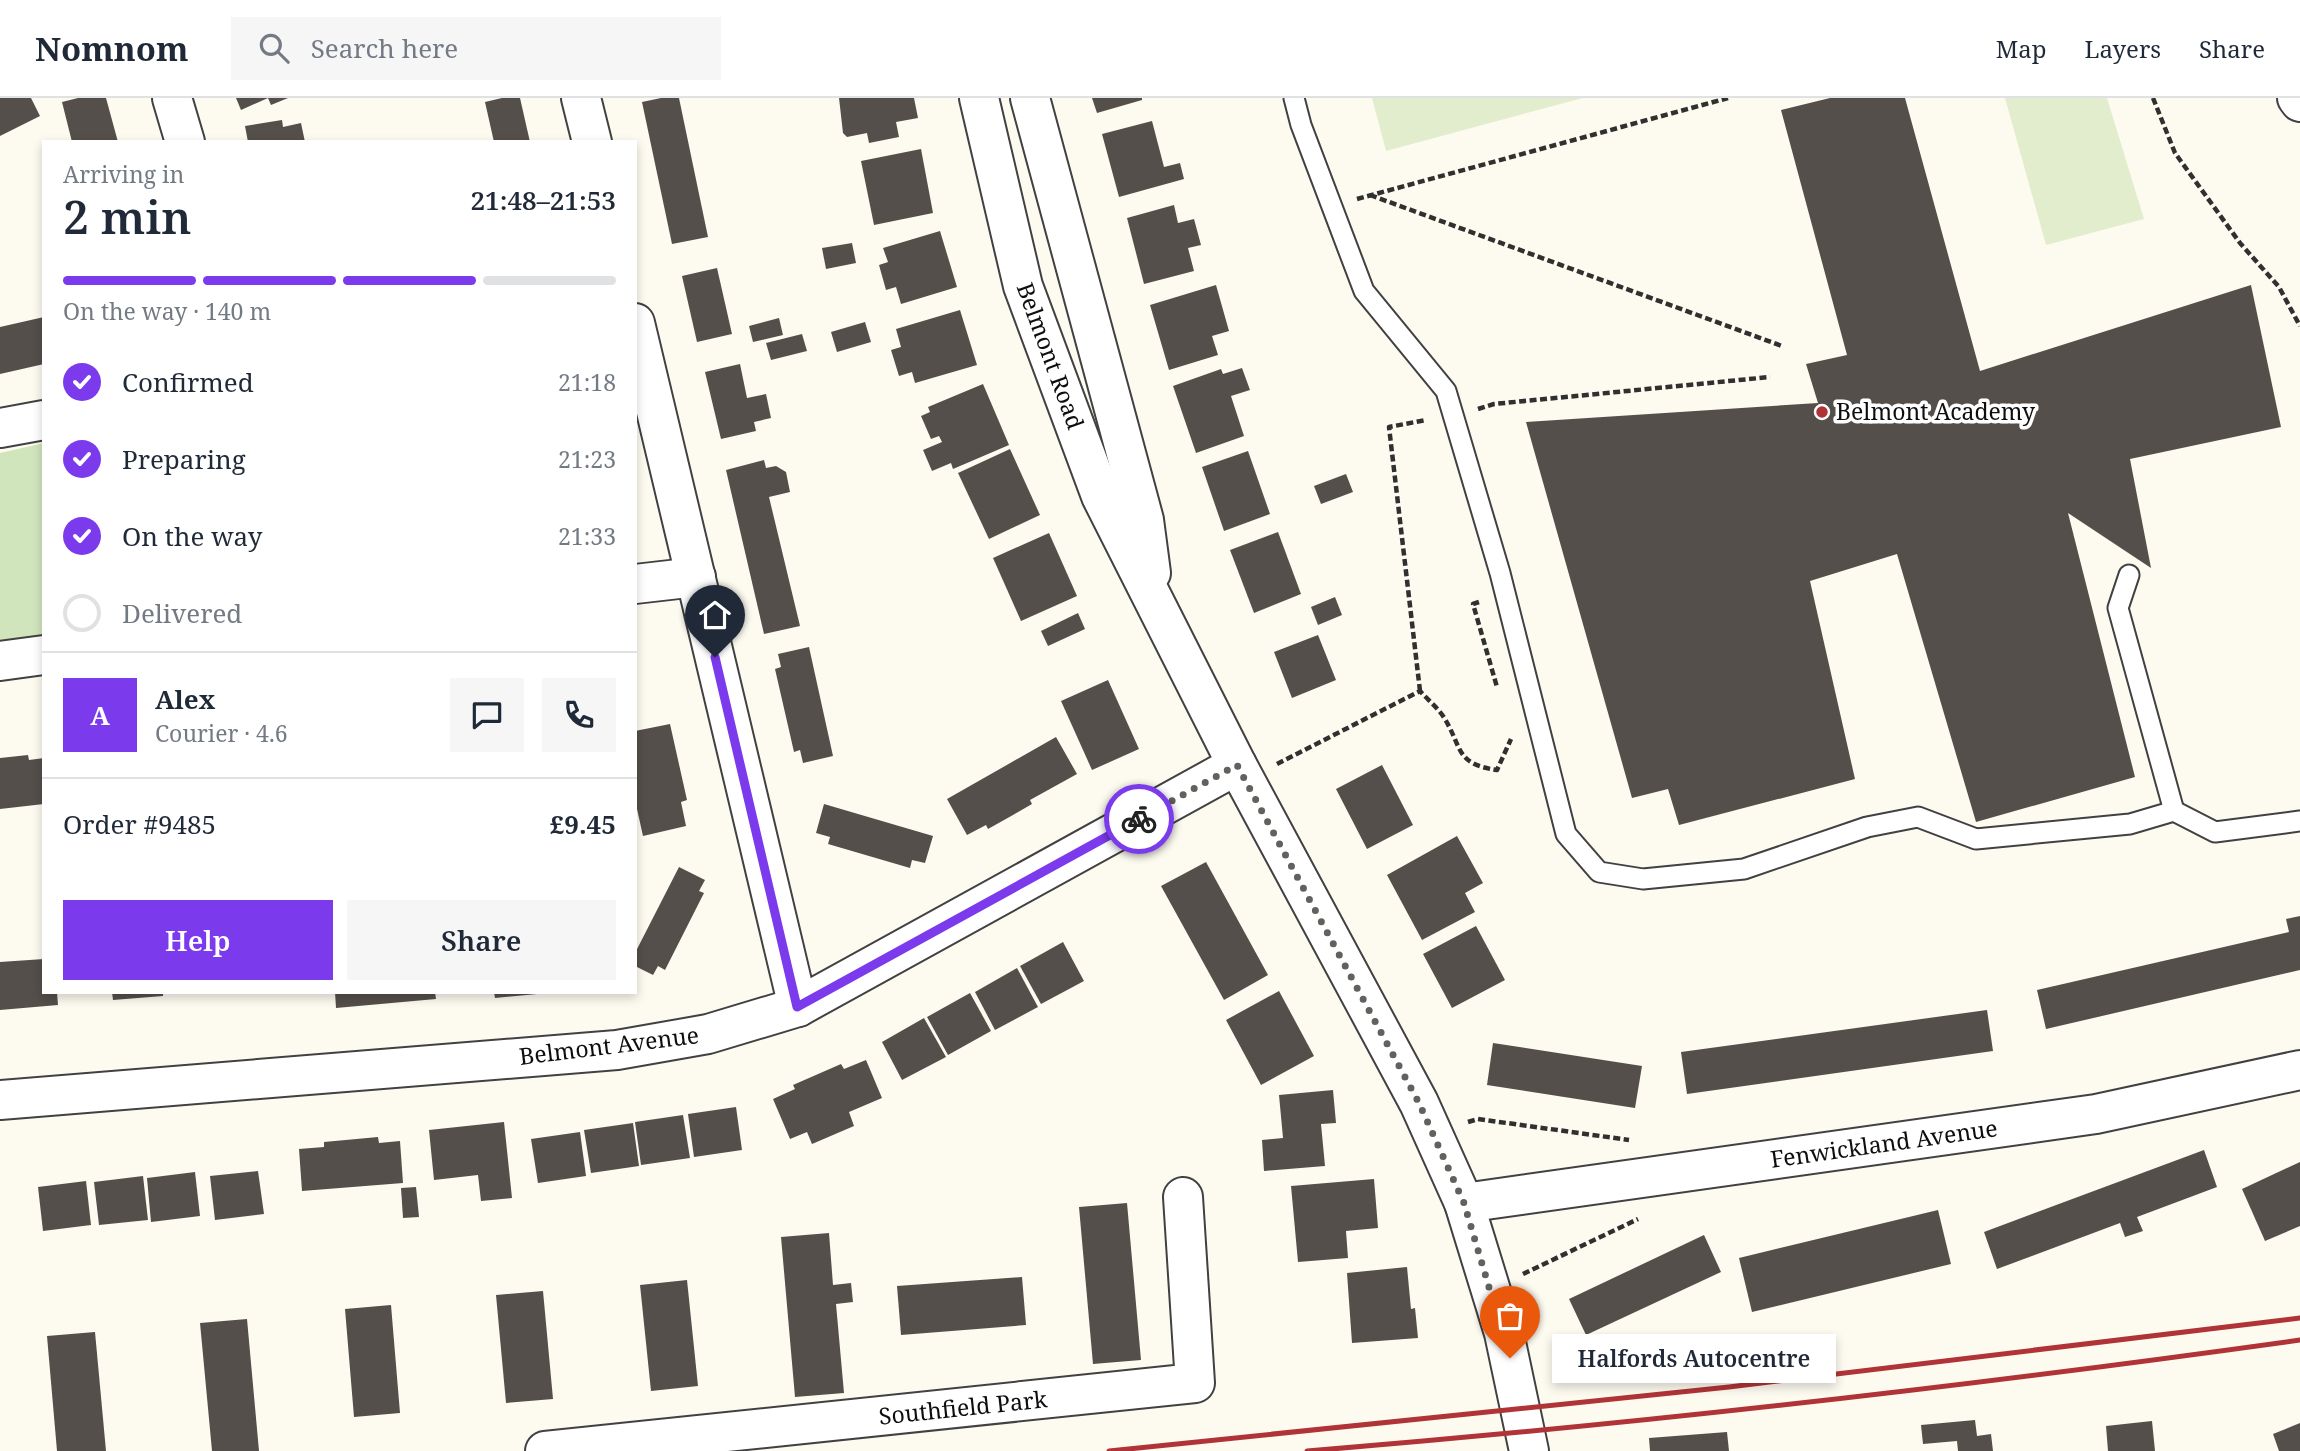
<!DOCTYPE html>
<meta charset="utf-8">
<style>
body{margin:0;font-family:"Noto Serif",serif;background:#f6f6f7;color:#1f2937;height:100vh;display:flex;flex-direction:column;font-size:26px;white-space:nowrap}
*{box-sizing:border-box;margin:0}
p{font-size:23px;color:#747a83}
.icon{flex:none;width:38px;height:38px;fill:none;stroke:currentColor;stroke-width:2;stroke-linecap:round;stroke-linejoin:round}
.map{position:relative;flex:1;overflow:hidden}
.panel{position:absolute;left:42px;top:42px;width:595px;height:854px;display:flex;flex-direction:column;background:#fff;border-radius:0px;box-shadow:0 4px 10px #0003}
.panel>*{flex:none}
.pin{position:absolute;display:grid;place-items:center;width:60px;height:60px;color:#fff;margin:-72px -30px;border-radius:50% 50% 50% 0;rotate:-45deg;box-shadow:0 0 7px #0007}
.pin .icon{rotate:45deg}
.courier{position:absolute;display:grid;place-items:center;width:70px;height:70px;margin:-35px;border:5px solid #7c3aed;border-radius:50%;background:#fff;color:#222;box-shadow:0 2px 9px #0007}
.bubble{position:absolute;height:49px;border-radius:0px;background:#fff;box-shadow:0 4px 10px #0003;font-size:23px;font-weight:600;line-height:49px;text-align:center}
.head em{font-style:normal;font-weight:600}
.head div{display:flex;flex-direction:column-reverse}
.head{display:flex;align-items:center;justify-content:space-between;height:119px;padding:0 21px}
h1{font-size:46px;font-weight:600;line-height:52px}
.bar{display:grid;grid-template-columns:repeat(4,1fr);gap:10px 7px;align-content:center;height:84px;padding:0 21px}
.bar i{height:9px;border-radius:5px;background:#e0e1e3}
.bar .current{background:#7c3aed}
.bar p{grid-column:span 4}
.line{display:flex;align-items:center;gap:18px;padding:0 21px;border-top:2px solid #e0e1e3}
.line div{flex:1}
.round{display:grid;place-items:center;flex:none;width:74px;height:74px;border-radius:0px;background:#f6f6f7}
ol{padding:0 21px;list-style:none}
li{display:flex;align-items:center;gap:21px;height:77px}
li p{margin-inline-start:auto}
li .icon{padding:7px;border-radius:50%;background:#7c3aed;color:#fff;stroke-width:4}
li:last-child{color:#747a83}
li i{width:38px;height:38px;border:4px solid #e0e1e3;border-radius:50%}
.primary-button{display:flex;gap:14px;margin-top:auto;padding:14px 21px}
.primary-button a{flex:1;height:80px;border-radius:0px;background:#7c3aed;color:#fff;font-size:28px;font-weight:600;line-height:80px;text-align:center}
.primary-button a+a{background:#f6f6f7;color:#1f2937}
header{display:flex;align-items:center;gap:42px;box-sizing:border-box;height:98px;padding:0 35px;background:#fff;border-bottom:2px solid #e0e1e3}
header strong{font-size:33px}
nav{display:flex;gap:38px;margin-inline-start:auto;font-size:24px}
.search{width:490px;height:63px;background:#f6f6f7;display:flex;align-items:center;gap:18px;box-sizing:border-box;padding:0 24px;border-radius:0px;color:#747a83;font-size:26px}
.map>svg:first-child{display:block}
.green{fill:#d1e5bd}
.pitch{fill:#e2edce}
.building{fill:#554f4b}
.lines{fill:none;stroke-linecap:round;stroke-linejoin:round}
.service-casing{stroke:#414141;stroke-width:23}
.minor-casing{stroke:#414141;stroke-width:42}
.tertiary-casing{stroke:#414141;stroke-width:42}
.path{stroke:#303030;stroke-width:4.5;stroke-dasharray:7 3.5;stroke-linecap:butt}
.service{stroke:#fff;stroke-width:19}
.minor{stroke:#fff;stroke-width:38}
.tertiary{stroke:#fff;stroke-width:38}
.rail{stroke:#b03437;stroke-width:5}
.done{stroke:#62615d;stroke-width:7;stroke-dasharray:0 12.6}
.route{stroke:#7c3aed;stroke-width:9}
.poi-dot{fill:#b03437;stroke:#fff;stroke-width:2.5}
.labels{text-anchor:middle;stroke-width:7;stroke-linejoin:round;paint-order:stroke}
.street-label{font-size:23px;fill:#0e0e0e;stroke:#fff}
.poi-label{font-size:23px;fill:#0e0e0e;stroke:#fff;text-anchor:start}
</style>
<header>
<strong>Nomnom</strong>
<div class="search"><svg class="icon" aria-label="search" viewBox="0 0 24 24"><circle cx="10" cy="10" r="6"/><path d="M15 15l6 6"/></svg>Search here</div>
<nav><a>Map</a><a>Layers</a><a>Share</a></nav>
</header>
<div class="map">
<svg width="2300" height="1353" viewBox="0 0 2300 1353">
<rect width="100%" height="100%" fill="#fdfbf0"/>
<path class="green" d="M44,345V541L0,545V355Z"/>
<g class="pitch">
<path d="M1372,0H1583L1386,53Z"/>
<path d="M2005,0H2107L2144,121L2046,147Z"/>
</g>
<g class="building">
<path d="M0,0H31L40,18L0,38Z"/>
<path d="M78,0H106L118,44H72L62,4Z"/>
<path d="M236,0H288L271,7L268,0L241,12Z"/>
<path d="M502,0H520L530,44H494L485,4Z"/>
<path d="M661,0H679L708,139L672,146L642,4Z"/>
<path d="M839,0H914L918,20L896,24L899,39L869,45L867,35L847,39L843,35Z"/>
<path d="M1092,0H1142V2L1097,15Z"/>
<path d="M1830,0H1905L1980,273L2251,187L2281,329L2130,361L2151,470L2068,415L2135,679L1976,724L1897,456L1810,483L1855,681L1679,727L1668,691L1632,700L1526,324L1818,305L1806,266L1847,257L1781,12Z"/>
<path d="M282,22L283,29L301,25L305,44H248L245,28Z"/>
<path d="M1152,23L1164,69L1180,65L1184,81L1119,99L1102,36Z"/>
<path d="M921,51L933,115L874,127L861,63Z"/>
<path d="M1174,107L1178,125L1194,121L1201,147L1188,150L1194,173L1144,186L1127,120Z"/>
<path d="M940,133L957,189L901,206L896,189L886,192L879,167L888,164L883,150Z"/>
<path d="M852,145L856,165L826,171L822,150Z"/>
<path d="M717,170L732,236L697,244L682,178Z"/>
<path d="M1216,187L1229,233L1212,238L1218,257L1169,272L1150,207Z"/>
<path d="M960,212L977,267L915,285L912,274L899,278L891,252L901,249L896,231Z"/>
<path d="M44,219V266L0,276V229Z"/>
<path d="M779,220L783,237L753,244L749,228Z"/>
<path d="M865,224L871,244L837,254L831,234Z"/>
<path d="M802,236L807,253L771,262L766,245Z"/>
<path d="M740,266L747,300L766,296L771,320L754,324L756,333L721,341L705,274Z"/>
<path d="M1242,270L1250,292L1231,298L1244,338L1196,355L1173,288L1221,271L1223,276Z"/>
<path d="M983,286L1009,347L953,371L951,365L932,373L923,352L942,344L939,338L931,341L921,318L930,314L928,309Z"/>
<path d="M1010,351L1040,417L989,441L958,375Z"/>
<path d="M1248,353L1270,416L1224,433L1202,369Z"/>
<path d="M764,362L766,370L776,368L786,374L790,394L769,399L800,528L764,536L726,372Z"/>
<path d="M1346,376L1353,394L1321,406L1314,388Z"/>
<path d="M1278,434L1301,496L1254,515L1230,452Z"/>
<path d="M1049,435L1077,498L1021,523L993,460Z"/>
<path d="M1335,499L1342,517L1318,527L1311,509Z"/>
<path d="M1078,515L1085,531L1048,548L1041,533Z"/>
<path d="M1318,537L1336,582L1292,600L1274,554Z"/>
<path d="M809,549L833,658L803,665L800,652L794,654L775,571L781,569L778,556Z"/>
<path d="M1108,582L1139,651L1092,672L1061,603Z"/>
<path d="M670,626L687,702L681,704L686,728L643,738L635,702V633Z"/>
<path d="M1056,639L1077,676L1030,702L1032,706L1013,717L988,731L986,727L967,737L947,701Z"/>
<path d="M28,657L29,662L44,660V706L0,711V660Z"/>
<path d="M1382,667L1413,727L1367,751L1336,691Z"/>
<path d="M824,706L933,738L925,765L912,762L910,770L828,746L830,739L816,735Z"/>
<path d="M1457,738L1483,785L1465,795L1475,814L1422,842L1387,777Z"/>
<path d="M1206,764L1268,877L1224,902L1161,788Z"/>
<path d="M679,769L705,782L699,793L704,795L665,872L658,868L653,877L635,868V855Z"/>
<path d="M2300,818V872L2046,931L2037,892L2289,834L2286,821Z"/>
<path d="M1476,828L1505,882L1452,910L1423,856Z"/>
<path d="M1063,844L1084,883L1041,906L1020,868Z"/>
<path d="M44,861V894H57L58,907L0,912V864Z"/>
<path d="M1017,870L1038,909L995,932L975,894Z"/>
<path d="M1279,893L1314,958L1261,987L1226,922Z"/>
<path d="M112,894H163V898L113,902Z"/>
<path d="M335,894H435L436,901L336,910Z"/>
<path d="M494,894H537V896L495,900Z"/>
<path d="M970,895L991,933L948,957L927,919Z"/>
<path d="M1987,912L1993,953L1687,996L1681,954Z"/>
<path d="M924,920L946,959L902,982L882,944Z"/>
<path d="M1493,945L1642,968L1635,1010L1487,987Z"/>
<path d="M866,962L882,1000L849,1014L854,1028L812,1046L807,1034L790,1041L773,1001L795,991L793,987L841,966L844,971Z"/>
<path d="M1333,992L1336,1025L1321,1026L1325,1068L1264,1073L1262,1042L1283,1040L1279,997Z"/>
<path d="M736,1009L742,1052L694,1059L688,1016Z"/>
<path d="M683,1017L690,1060L641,1067L635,1024Z"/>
<path d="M504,1024L512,1100L481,1103L478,1077L434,1082L429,1032Z"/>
<path d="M633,1025L639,1068L591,1075L584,1032Z"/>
<path d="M580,1034L586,1078L538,1085L531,1041Z"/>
<path d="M378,1039L379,1045L400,1043L403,1085L302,1093L299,1051L324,1049V1044Z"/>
<path d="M2204,1052L2217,1089L2137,1119L2143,1133L2125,1139L2120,1125L1997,1171L1984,1134Z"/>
<path d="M2300,1064V1128L2265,1143L2242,1091Z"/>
<path d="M258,1073L264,1116L215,1122L210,1078Z"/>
<path d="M195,1074L200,1118L151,1124L147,1080Z"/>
<path d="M143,1078L148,1122L99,1127L94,1084Z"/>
<path d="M1374,1081L1378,1130L1346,1133L1348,1160L1298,1164L1291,1088Z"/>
<path d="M86,1083L91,1127L43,1133L38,1089Z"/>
<path d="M416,1089L419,1119L403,1120L401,1090Z"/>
<path d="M1127,1105L1141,1262L1093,1266L1079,1109Z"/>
<path d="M1938,1112L1951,1166L1752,1214L1739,1160Z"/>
<path d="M829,1135L833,1187L851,1185L853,1204L836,1206L844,1295L795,1299L781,1139Z"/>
<path d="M1704,1137L1721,1174L1586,1237L1569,1201Z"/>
<path d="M1407,1169L1411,1211L1415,1210L1418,1240L1352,1245L1347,1175Z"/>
<path d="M1022,1179L1026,1227L901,1237L897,1188Z"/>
<path d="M687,1182L698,1288L651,1293L640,1187Z"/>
<path d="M543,1193L553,1301L506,1305L496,1197Z"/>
<path d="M391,1207L400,1315L354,1319L345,1211Z"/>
<path d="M247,1221L259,1353H212L200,1225Z"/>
<path d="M95,1234L106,1353H57L47,1238Z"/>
<path d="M1975,1322L1977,1338L1991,1336L1993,1353H1958L1957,1343L1923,1346L1921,1327Z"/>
<path d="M2152,1323L2155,1353H2108L2106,1328Z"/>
<path d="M2300,1325V1353H2279L2273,1336Z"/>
<path d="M1727,1334L1729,1353H1650L1649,1340Z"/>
</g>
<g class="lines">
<defs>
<g id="service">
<path d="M1294,0L1301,27L1364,193L1446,293L1500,475L1566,736L1599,774L1643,781L1744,771L1867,729L1918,719L1976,741L2130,726L2174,713L2215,734L2300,723"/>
<path d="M2129,477L2118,510L2174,713"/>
</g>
<g id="minor">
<path d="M172,0L185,44"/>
<path d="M581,0L592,44"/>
<path d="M2297,0L2300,4"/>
<path d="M635,225L798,909"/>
<path d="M0,330L44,322"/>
<path d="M635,486L696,479"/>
<path d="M0,563L44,557"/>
<path d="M1464,1105L2096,1016L2300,972"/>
<path d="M545,1353L1195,1285L1183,1099"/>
</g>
<g id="tertiary">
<path d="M979,0L1023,188L1101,398L1237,667L1419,1005L1464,1105L1504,1235L1529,1353"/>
<path d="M1030,0L1144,422L1151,475"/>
<path d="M0,1002L617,952L708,936L798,909L1237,667"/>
</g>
</defs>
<use href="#service" class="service-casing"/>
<use href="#minor" class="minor-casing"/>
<use href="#tertiary" class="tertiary-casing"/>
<g class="path">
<path d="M2153,0L2175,55L2240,145L2279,189L2300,228"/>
<path d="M1370,97L1782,248"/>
<path d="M1357,101L1728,0"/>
<path d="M1478,311L1494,306L1770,279"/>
<path d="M1479,504L1473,506L1497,589"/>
<path d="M1420,593L1389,329L1426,322"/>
<path d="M1277,666L1420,593C1427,601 1437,609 1443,618C1463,649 1454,666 1497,672L1511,641"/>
<path d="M1468,1024L1478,1021L1629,1042"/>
<path d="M1523,1176L1638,1121"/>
</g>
<use href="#service" class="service"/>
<use href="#minor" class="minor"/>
<use href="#tertiary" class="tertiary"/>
<g class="rail">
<path d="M1109,1353L1729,1289L2300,1220"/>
<path d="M1307,1353C1639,1326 1970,1288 2300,1242"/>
</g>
</g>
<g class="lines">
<path class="done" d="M1139,721L1237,667L1419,1005L1464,1105L1510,1260"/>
<path class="route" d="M715,559L797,909L1139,721"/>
</g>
<circle class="poi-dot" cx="1822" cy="314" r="7"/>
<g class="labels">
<g class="street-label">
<text transform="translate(1050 258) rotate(70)" y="8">Belmont Road</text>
<text transform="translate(609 948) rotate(-7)" y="8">Belmont Avenue</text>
<text transform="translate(1884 1046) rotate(-8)" y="8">Fenwickland Avenue</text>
<text transform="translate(963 1310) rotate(-6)" y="8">Southfield Park</text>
</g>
<g class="poi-label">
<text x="1836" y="322">Belmont Academy</text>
</g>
</g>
</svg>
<div class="pin" style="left:1510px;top:1260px;background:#ea580c"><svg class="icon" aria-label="bag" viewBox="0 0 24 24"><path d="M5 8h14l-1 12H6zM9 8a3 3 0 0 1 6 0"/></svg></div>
<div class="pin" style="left:715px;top:559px;background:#1f2937"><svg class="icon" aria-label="home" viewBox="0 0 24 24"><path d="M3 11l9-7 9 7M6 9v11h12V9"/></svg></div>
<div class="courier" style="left:1139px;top:721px"><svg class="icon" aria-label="bike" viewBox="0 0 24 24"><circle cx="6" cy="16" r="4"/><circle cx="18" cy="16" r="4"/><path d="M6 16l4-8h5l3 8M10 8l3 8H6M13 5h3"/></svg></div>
<div class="bubble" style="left:1552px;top:1236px;width:284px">Halfords Autocentre</div>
<section class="panel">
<div class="head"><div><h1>2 min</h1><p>Arriving in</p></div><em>21:48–21:53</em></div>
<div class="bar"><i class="current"></i><i class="current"></i><i class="current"></i><i></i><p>On the way · 140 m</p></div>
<ol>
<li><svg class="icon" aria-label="check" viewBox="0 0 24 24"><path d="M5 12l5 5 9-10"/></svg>Confirmed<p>21:18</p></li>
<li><svg class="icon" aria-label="check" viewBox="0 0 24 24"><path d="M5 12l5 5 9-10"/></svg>Preparing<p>21:23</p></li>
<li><svg class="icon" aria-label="check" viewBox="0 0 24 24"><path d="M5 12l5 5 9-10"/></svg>On the way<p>21:33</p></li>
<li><i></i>Delivered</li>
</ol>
<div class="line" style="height:126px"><b class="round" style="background:#7c3aed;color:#fff">A</b><div><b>Alex</b><p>Courier · 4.6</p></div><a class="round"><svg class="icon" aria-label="chat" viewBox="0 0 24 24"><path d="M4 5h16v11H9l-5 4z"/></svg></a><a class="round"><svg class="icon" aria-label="phone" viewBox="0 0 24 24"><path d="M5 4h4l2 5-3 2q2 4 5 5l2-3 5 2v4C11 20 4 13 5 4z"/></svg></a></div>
<div class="line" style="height:91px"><div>Order #9485</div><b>£9.45</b></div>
<div class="primary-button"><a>Help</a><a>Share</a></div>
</section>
</div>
